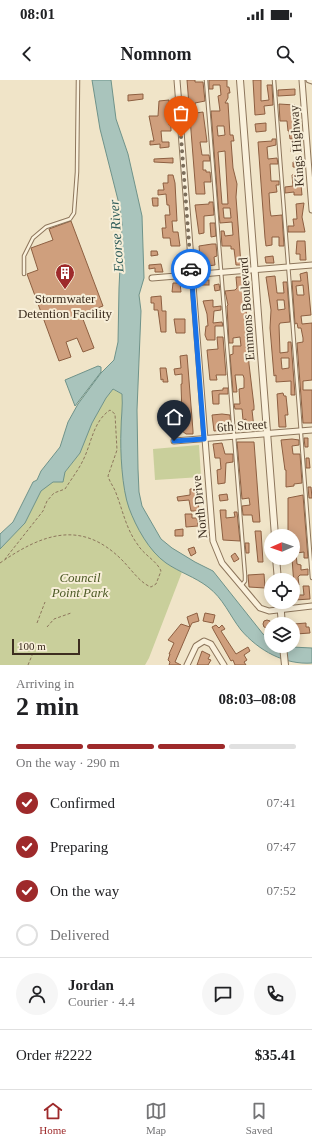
<!DOCTYPE html>
<meta charset="utf-8">
<style>
body{margin:0;font-family:"Times New Roman",serif;background:#f6f6f6;color:#202124;height:100vh;display:flex;flex-direction:column;font-size:15px;white-space:nowrap}
*{box-sizing:border-box;margin:0}
p{font-size:13px;color:#757577}
.icon{flex:none;width:22px;height:22px;fill:none;stroke:currentColor;stroke-width:2;stroke-linecap:round;stroke-linejoin:round}
.map{position:relative;height:585px;overflow:hidden}
.drawer{display:flex;flex-direction:column;background:#fff;flex:1}
.drawer>*{flex:none}
.needle{width:26px;rotate:268deg}
.tools{position:absolute;left:264px;top:449px;display:grid;gap:8px}
.tools a{display:grid;place-items:center;width:36px;height:36px;border-radius:50%;background:#fff;box-shadow:0 2px 10px #0003;font-size:20px}
.scale{position:absolute;left:12px;bottom:10px;width:68px;box-sizing:border-box;padding-left:4px;border:2px solid #3d2e20;border-top:0;font-size:11px;line-height:14px;white-space:nowrap;color:#3d2e20;-webkit-text-stroke:3px #f7eed8;paint-order:stroke}
.pin{position:absolute;display:grid;place-items:center;width:34px;height:34px;color:#fff;margin:-41px -17px;border-radius:50% 50% 50% 0;rotate:-45deg;box-shadow:0 0 4px #0007}
.pin .icon{rotate:45deg}
.courier{position:absolute;display:grid;place-items:center;width:40px;height:40px;margin:-20px;border:3px solid #1a73e8;border-radius:50%;background:#fff;color:#222;box-shadow:0 1px 5px #0007}
.summary em{font-style:normal;font-weight:700}
.summary div{display:flex;flex-direction:column-reverse}
.summary{display:flex;align-items:center;justify-content:space-between;height:68px;padding:0 16px}
h1{font-size:26px;font-weight:700;line-height:30px}
.bar{display:grid;grid-template-columns:repeat(4,1fr);gap:6px 4px;align-content:center;height:48px;padding:0 16px}
.bar i{height:5px;border-radius:3px;background:#e0e0e0}
.bar .active{background:#9e2a2b}
.bar p{grid-column:span 4}
.line{display:flex;align-items:center;gap:10px;padding:0 16px;border-top:1px solid #e0e0e0}
.line div{flex:1}
.round{display:grid;place-items:center;flex:none;width:42px;height:42px;border-radius:21px;background:#f6f6f6}
ol{padding:0 16px;list-style:none}
li{display:flex;align-items:center;gap:12px;height:44px}
li p{margin-inline-start:auto}
li .icon{padding:4px;border-radius:50%;background:#9e2a2b;color:#fff;stroke-width:4}
li:last-child{color:#757577}
li i{width:22px;height:22px;border:2px solid #e0e0e0;border-radius:50%}
.status{display:flex;justify-content:space-between;align-items:center;height:28px;padding:0 20px;background:#fff;direction:ltr}
.status svg{height:11px;fill:currentColor}
header{display:flex;justify-content:space-between;align-items:center;height:52px;padding:0 16px;background:#fff;font-size:18px;font-weight:700}
.menu{display:flex;justify-content:space-around;align-items:center;height:56px;border-top:1px solid #e0e0e0;background:#fff;font-size:11px;color:#757577}
.menu a{display:grid;justify-items:center;gap:2px}
.menu .active{color:#9e2a2b}
.map>svg:first-child{display:block}
.green{fill:#c9cf9b}
.water{fill:#a9c4bc;stroke:#6f938a}
.building{fill:#cf9f7d;stroke:#8d5f41;fill-rule:evenodd}
.lines{fill:none;stroke-linecap:round;stroke-linejoin:round}
.service-casing{stroke:#8d765c;stroke-width:4.5}
.minor-casing{stroke:#8d765c;stroke-width:7}
.tertiary-casing{stroke:#8d765c;stroke-width:8}
.path{stroke:#8d765c;stroke-width:1;stroke-dasharray:3 2;stroke-linecap:butt}
.service{stroke:#faf1dc;stroke-width:2.5}
.minor{stroke:#faf1dc;stroke-width:5}
.tertiary{stroke:#faf1dc;stroke-width:6}
.done{stroke:#7c6e5b;stroke-width:4;stroke-dasharray:0 7.2}
.route{stroke:#1a73e8;stroke-width:5}
.labels{text-anchor:middle;stroke-width:4;stroke-linejoin:round;paint-order:stroke}
.street-label{font-size:13px;fill:#3d2e20;stroke:#f7eed8}
.poi-label{font-size:13px;fill:#3d2e20;stroke:#f7eed8}
.park-label{font-size:13px;font-style:italic;fill:#4d5a26;stroke:#f7eed8}
.water-label{font-size:14px;font-style:italic;fill:#2f5d5a;stroke:#f7eed8}
</style>
<div class="status"><b>08:01</b><svg viewBox="0 0 49 12"><path d="M0 12V9h3v3zM5 12V6h3v6zM10 12V3h3v9zM15 12V0h3v12zM26 1h20v11H26zM47 4h2v5h-2z"/></svg></div>
<header><svg class="icon" aria-label="back" viewBox="0 0 24 24"><path d="M15 5l-7 7 7 7"/></svg>Nomnom<svg class="icon" aria-label="search" viewBox="0 0 24 24"><circle cx="10" cy="10" r="6"/><path d="M15 15l6 6"/></svg></header>
<div class="map">
<svg width="312" height="585" viewBox="0 0 312 585">
<rect width="100%" height="100%" fill="#f0e4c8"/>
<g class="green">
<path d="M112,309L122,314C123,326 121,338 121,351C121,397 128,448 164,481C169,486 176,489 182,492L149,578L145,585H0V463L15,446L37,400L65,392L80,373L92,343L106,318Z"/>
<path d="M199,365L201,397L155,400L153,369Z"/>
</g>
<g class="water">
<path d="M92,0H111L116,39L128,74L142,136L144,198L139,215L141,231L137,330L138,389L139,412L142,426L161,459L172,468L195,482L213,491L263,554L271,560V566L312,568V583C285,585 259,571 241,550C230,536 223,518 208,507C195,497 179,492 166,483C149,471 136,447 129,428C122,409 120,371 121,350C121,338 123,326 122,314L113,309L106,318L92,343L80,373L65,392L63,402H53L41,411L25,443L0,469V454L13,442L33,402L37,400L41,391L60,367L68,342L78,324L101,293L114,280L118,262L119,208L122,144L119,124L100,49Z"/>
<path d="M98,286L101,287V292L75,326L65,300Z"/>
</g>
<g class="building">
<path d="M187,0H195V2H203L205,21L195,23L196,33L203,32L207,62H200L202,75H209L210,81H203V90H206V92H210L211,102H204L205,114H196Z"/>
<path d="M209,0H227V7H229L230,13H228V18L225,23H228L230,55H233L234,61H231L233,88L237,104L236,117L241,185H236L234,169H231V166H222L221,151H224L225,156L233,155L232,142L220,143L219,135L211,31H220L218,16L221,15L220,5H213V9H209ZM217,46H224L225,55L218,56ZM225,71L228,124H222L218,72ZM223,128H230L231,138H224Z"/>
<path d="M253,0H261V21L269,20L267,5H272L273,25L264,26L265,34L255,35Z"/>
<path d="M295,9V15L278,16V10Z"/>
<path d="M143,14V19L128,21V15Z"/>
<path d="M169,20V45H171V51H161L162,62H169V67L160,68V64L150,65V61H154L149,36H158L159,21Z"/>
<path d="M279,24L295,25L297,71L291,72L292,58L290,59L289,51H288L287,41H280Z"/>
<path d="M266,43V51L256,52L255,44Z"/>
<path d="M272,59H276V65L267,67L268,79L277,78L278,84H270L271,101H279V105H276L277,112L269,113L270,130L271,136L282,135L284,166H279V157H272V165L266,166L265,158L258,62L272,61Z"/>
<path d="M173,78V83L154,82V79Z"/>
<path d="M301,81V87H293V82Z"/>
<path d="M300,94L302,115H294V112L285,113V107L293,106L292,95Z"/>
<path d="M168,95H173L175,103L177,141H172L173,152H178L180,166H171L170,158H163L162,148H166L165,135H170L169,125H167L166,114L158,115V110H164L163,103H168Z"/>
<path d="M152,118H158V126H153Z"/>
<path d="M209,122H213L214,135L204,136V153L199,154L195,125L209,124Z"/>
<path d="M304,123L302,137L305,152H288V146H294L293,139H297L296,124Z"/>
<path d="M71,141L103,226L81,234L94,268L83,272L77,258L66,262L71,277L59,281L27,194L38,190L31,168L53,160L49,149Z"/>
<path d="M210,143H215L216,156L211,157Z"/>
<path d="M297,161H305L306,180H300V174H296Z"/>
<path d="M212,164H216L217,176L214,177L215,185L201,187L199,166Z"/>
<path d="M151,171H157L158,175L151,176Z"/>
<path d="M273,176L274,183H266L265,177Z"/>
<path d="M161,184L163,192H155V188L149,189V185Z"/>
<path d="M307,192L311,235L301,236L302,244L312,243V300L303,301V310H312V343H303L297,263L303,262V258L301,248H298L297,243L295,244L292,201H301L300,194ZM303,205L304,215H297L296,206Z"/>
<path d="M275,196L277,213H284L283,202H287L290,242L280,243L279,245L280,273L288,272V262H291L295,315H291V301L276,302V295L274,296L270,248L271,230L266,197ZM277,220H284L285,229L278,230ZM281,278H289V288L282,289Z"/>
<path d="M236,197H242L243,208H245L249,284L254,326V330H252L254,348H246V339L243,340L242,329H235L234,324H240L239,309L244,308V298L243,295H235L237,312H233L230,275L233,274V266H241L240,257L233,258V263H229L227,226L228,225L225,211L235,210L237,208Z"/>
<rect x="202" y="200" width="7" height="5"/>
<path d="M173,203H180L181,212H172Z"/>
<path d="M219,204L220,210L215,211L214,205Z"/>
<path d="M161,216L162,231H166V252H161L158,230H154V223H151V217Z"/>
<path d="M213,220V227L221,226V230L214,231L213,243L222,242L223,246H215V260H207L205,255L206,246H208L207,234L203,221Z"/>
<path d="M174,239H185V253H176Z"/>
<path d="M217,257H223L226,295H216L217,300H210L207,270L218,269Z"/>
<path d="M187,275L193,351V354H186L182,351L174,352V337L182,336L181,304H182V294L175,295L174,289L181,288L180,276Z"/>
<path d="M160,288H166L168,302H163V299L161,300Z"/>
<path d="M223,308H228V314H219V324H213L212,311L223,310Z"/>
<path d="M283,313L284,316H286L288,335H285L286,347H279L277,314Z"/>
<path d="M168,329H173L174,334L168,335Z"/>
<path d="M222,334L230,335L231,349L214,351L212,335Z"/>
<path d="M304,358H308V367H305Z"/>
<path d="M292,359L299,360V365L292,366L293,374H300L302,403L294,404V406L286,407V390H285L281,360Z"/>
<path d="M237,362H254L260,442H253L252,435H243L242,426L250,425L249,418L242,419Z"/>
<path d="M222,363L225,374H233V382L226,383L225,403L218,404L217,390L221,389L220,378H215L213,364Z"/>
<path d="M306,378H309L310,388H306Z"/>
<path d="M308,407H311L312,418H309Z"/>
<path d="M190,409H197L199,431H191L189,420L178,421L177,417L190,415Z"/>
<path d="M227,414L228,420L220,421L219,415Z"/>
<path d="M303,415L308,478H304V472L296,473L297,484L301,485V490L308,489V495H300L298,497L299,505L294,506L292,478L293,456H288V418Z"/>
<path d="M220,430H226V438L235,437L234,432H237L240,461L223,460Z"/>
<path d="M185,434H192V438H197L198,446L186,447Z"/>
<path d="M183,449V456H175V450Z"/>
<path d="M255,451H261L263,482H258Z"/>
<path d="M245,463H249V473H246Z"/>
<path d="M194,467L196,473L191,476L188,469Z"/>
<path d="M235,473L239,479L234,482L231,476Z"/>
<path d="M264,494L265,508L249,507L248,495Z"/>
<path d="M303,506H309L310,519L295,520L294,515H304Z"/>
<path d="M197,533L199,541L192,543L190,547L187,537Z"/>
<path d="M205,533L215,535L213,543L203,541Z"/>
<circle cx="267" cy="544" r="4"/>
<path d="M306,543V547H309L310,553L296,554L294,544Z"/>
<path d="M181,544L190,547L175,582L181,585H169L170,582L168,580L170,574H169L174,563L168,560Z"/>
<path d="M216,545L219,548L222,545L225,549L221,551L236,574L248,567L250,571L244,575L247,580L244,582L246,585H235L233,580L231,581L214,551L212,547Z"/>
<path d="M202,571L210,575L208,579L211,580L208,585H197Z"/>
</g>
<g class="lines">
<defs>
<g id="service">
<path d="M206,0L245,495V501L241,506"/>
<path d="M274,0L312,498"/>
<path d="M24,194V176L33,158L46,147L70,139L74,133L77,92L78,0"/>
</g>
<g id="minor">
<path d="M177,0L213,461L222,483L260,528L269,531L312,526"/>
<path d="M302,0L312,130"/>
<path d="M309,0L312,1"/>
<path d="M152,198L312,185"/>
<path d="M174,361L312,350"/>
<path d="M187,585L196,566L204,561L211,564L224,585"/>
</g>
<g id="tertiary">
<path d="M240,0L275,456"/>
<path d="M276,478L278,500"/>
<path d="M280,522L282,544"/>
<path d="M283,566L285,585"/>
</g>
</defs>
<use href="#service" class="service-casing"/>
<use href="#minor" class="minor-casing"/>
<use href="#tertiary" class="tertiary-casing"/>
<g class="path">
<path d="M0,483C42,454 81,439 122,480C131,489 140,503 151,507L156,504L161,491C157,481 144,475 138,465C126,449 123,431 116,413C114,407 110,403 108,396L117,370L115,334L110,330C94,341 92,360 85,376C80,388 72,398 65,409L54,413L47,421L43,431L5,479"/>
<path d="M75,510L81,512"/>
<path d="M37,543L45,522"/>
<path d="M47,547L54,539L71,533"/>
<path d="M28,585L33,573"/>
</g>
<use href="#service" class="service"/>
<use href="#minor" class="minor"/>
<use href="#tertiary" class="tertiary"/>
</g>
<g class="lines">
<path class="done" d="M181,57L191,189"/>
<path class="route" d="M174,361L204,359L191,189"/>
</g>
<defs>
<symbol id="building-pin" viewBox="-11 -11 22 30"><path d="M0 17L-7.5 6A9.5 9.5 0 1 1 7.5 6Z" fill="#9e2a2b" stroke="#f7eed8"/><path d="M-4-6H4V6H1V3H-1V6H-4ZM-2.5-4.3h1.7v1.8h-1.7ZM.8-4.3h1.7v1.8H.8ZM-2.5-1h1.7V.8h-1.7ZM.8-1h1.7V.8H.8Z" fill="#fff"/></symbol>
</defs>
<g fill-rule="evenodd">
<use href="#building-pin" x="54" y="182" width="22" height="30"/>
</g>
<g class="labels">
<g class="street-label">
<text transform="translate(296 66) rotate(-94)" y="5">Kings Highway</text>
<text transform="translate(246 229) rotate(-94)" y="5">Emmons Boulevard</text>
<text transform="translate(242 345) rotate(-4)" y="5">6th Street</text>
<text transform="translate(199 427) rotate(-96)" y="5">North Drive</text>
</g>
<g class="poi-label">
<text x="65" y="223">Stormwater<tspan x="65" dy="15">Detention Facility</tspan></text>
</g>
<g class="park-label">
<text x="80" y="502">Council<tspan x="80" dy="15">Point Park</tspan></text>
</g>
<g class="water-label">
<text transform="translate(116 156) rotate(-94)" y="5">Ecorse River</text>
</g>
</g>
</svg>
<div class="tools">
<a><svg class="needle" viewBox="-14 -14 28 28"><path d="M0-13l5 13h-10z" fill="#e53935"/><path d="M0 13l5-13h-10z" fill="#757577"/></svg></a>
<a><svg class="icon" aria-label="locate" viewBox="0 0 24 24"><circle cx="12" cy="12" r="6"/><path d="M12 2v4M12 18v4M2 12h4M18 12h4"/></svg></a>
<a><svg class="icon" aria-label="layers" viewBox="0 0 24 24"><path d="M12 4l9 5-9 5-9-5zM3 14l9 5 9-5"/></svg></a>
</div>
<div class="scale">100 m</div>
<div class="pin" style="left:181px;top:57px;background:#ea580c"><svg class="icon" aria-label="bag" viewBox="0 0 24 24"><path d="M5 8h14l-1 12H6zM9 8a3 3 0 0 1 6 0"/></svg></div>
<div class="pin" style="left:174px;top:361px;background:#1f2937"><svg class="icon" aria-label="home" viewBox="0 0 24 24"><path d="M3 11l9-7 9 7M6 9v11h12V9"/></svg></div>
<div class="courier" style="left:191px;top:189px"><svg class="icon" aria-label="car" viewBox="0 0 24 24"><path d="M5 17H2v-5l4-1 3-4h7l3 4 3 1v5h-3M9 17h6M6 11h13"/><circle cx="7" cy="17" r="2"/><circle cx="17" cy="17" r="2"/></svg></div>
</div>
<section class="drawer">
<div class="summary"><div><h1>2 min</h1><p>Arriving in</p></div><em>08:03–08:08</em></div>
<div class="bar"><i class="active"></i><i class="active"></i><i class="active"></i><i></i><p>On the way · 290 m</p></div>
<ol>
<li><svg class="icon" aria-label="check" viewBox="0 0 24 24"><path d="M5 12l5 5 9-10"/></svg>Confirmed<p>07:41</p></li>
<li><svg class="icon" aria-label="check" viewBox="0 0 24 24"><path d="M5 12l5 5 9-10"/></svg>Preparing<p>07:47</p></li>
<li><svg class="icon" aria-label="check" viewBox="0 0 24 24"><path d="M5 12l5 5 9-10"/></svg>On the way<p>07:52</p></li>
<li><i></i>Delivered</li>
</ol>
<div class="line" style="height:72px"><a class="round"><svg class="icon" aria-label="person" viewBox="0 0 24 24"><circle cx="12" cy="8" r="4"/><path d="M4 21q1-7 8-7t8 7"/></svg></a><div><b>Jordan</b><p>Courier · 4.4</p></div><a class="round"><svg class="icon" aria-label="chat" viewBox="0 0 24 24"><path d="M4 5h16v11H9l-5 4z"/></svg></a><a class="round"><svg class="icon" aria-label="phone" viewBox="0 0 24 24"><path d="M5 4h4l2 5-3 2q2 4 5 5l2-3 5 2v4C11 20 4 13 5 4z"/></svg></a></div>
<div class="line" style="height:52px"><div>Order #2222</div><b>$35.41</b></div>
</section>
<nav class="menu">
<a class="active"><svg class="icon" aria-label="home" viewBox="0 0 24 24"><path d="M3 11l9-7 9 7M6 9v11h12V9"/></svg>Home</a>
<a><svg class="icon" aria-label="map" viewBox="0 0 24 24"><path d="M3 6l6-2 6 2 6-2v14l-6 2-6-2-6 2zM9 4v14M15 6v14"/></svg>Map</a>
<a><svg class="icon" aria-label="saved" viewBox="0 0 24 24"><path d="M7 4h10v16l-5-4-5 4z"/></svg>Saved</a>
</nav>
